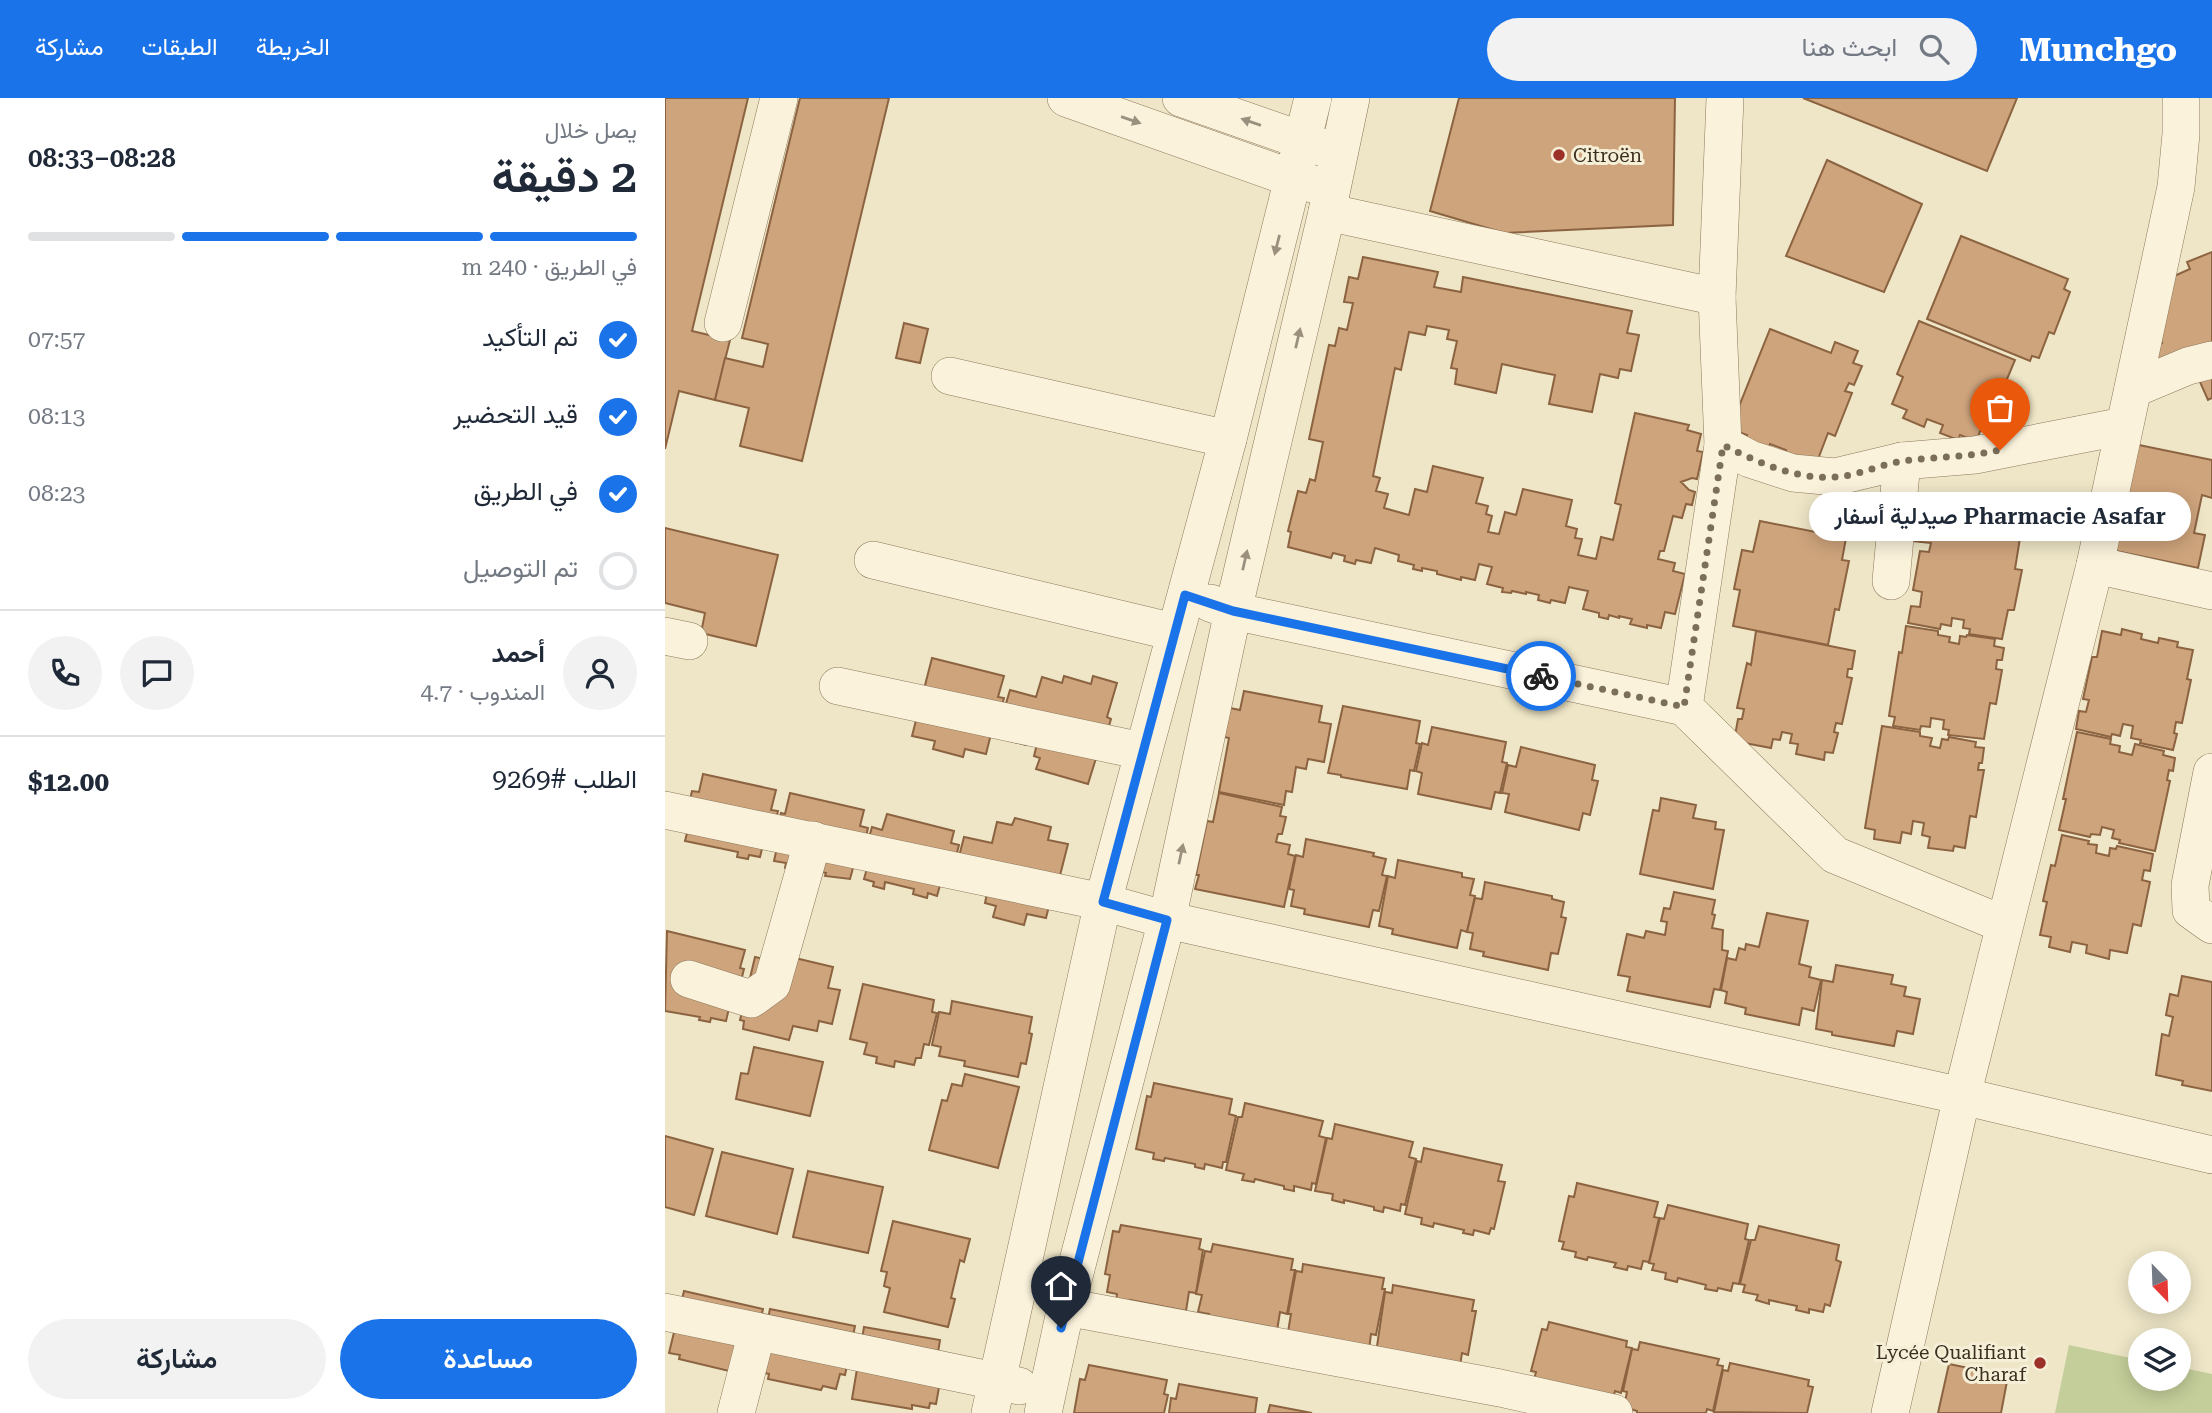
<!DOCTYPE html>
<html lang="ar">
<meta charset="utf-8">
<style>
body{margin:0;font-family:"Roboto Serif",Vazirmatn,serif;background:#f2f2f3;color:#1f2937;direction:rtl;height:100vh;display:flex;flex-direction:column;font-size:26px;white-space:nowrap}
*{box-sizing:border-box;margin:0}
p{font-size:23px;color:#747a83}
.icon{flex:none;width:38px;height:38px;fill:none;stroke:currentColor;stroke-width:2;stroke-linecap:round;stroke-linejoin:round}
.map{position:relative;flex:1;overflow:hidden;direction:ltr}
.panel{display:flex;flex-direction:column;background:#fff;width:665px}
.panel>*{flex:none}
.needle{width:46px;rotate:157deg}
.buttons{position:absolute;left:1463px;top:1153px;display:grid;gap:14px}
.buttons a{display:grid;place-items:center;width:63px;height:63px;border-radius:50%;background:#fff;box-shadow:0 4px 18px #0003;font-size:35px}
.pin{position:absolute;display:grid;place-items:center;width:60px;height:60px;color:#fff;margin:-72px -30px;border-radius:50% 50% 50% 0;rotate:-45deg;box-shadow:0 0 7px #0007}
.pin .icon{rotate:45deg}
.courier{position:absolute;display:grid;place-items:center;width:70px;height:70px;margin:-35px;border:5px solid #1a73e8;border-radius:50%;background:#fff;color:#222;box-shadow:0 2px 9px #0007}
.bubble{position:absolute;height:49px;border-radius:24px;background:#fff;box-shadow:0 4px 18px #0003;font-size:23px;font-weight:600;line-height:49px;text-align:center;direction:rtl}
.overview em{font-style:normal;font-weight:600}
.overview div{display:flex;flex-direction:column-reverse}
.overview{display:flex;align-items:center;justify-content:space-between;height:119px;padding:0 28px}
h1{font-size:46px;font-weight:600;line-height:52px}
.bar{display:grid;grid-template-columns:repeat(4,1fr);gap:10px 7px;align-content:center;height:84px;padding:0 28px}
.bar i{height:9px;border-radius:5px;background:#e0e1e3}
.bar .current{background:#1a73e8}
.bar p{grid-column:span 4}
.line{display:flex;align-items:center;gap:18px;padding:0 28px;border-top:2px solid #e0e1e3}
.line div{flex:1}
.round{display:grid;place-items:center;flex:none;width:74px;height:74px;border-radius:37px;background:#f2f2f3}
ol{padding:0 28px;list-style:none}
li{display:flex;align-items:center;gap:21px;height:77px}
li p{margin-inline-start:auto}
li .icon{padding:7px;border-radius:50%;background:#1a73e8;color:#fff;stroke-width:4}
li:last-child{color:#747a83}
li i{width:38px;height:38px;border:4px solid #e0e1e3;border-radius:50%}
.primary-button{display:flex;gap:14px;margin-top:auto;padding:14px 28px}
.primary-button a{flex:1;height:80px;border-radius:42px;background:#1a73e8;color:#fff;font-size:28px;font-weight:600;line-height:80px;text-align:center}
.primary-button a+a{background:#f2f2f3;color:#1f2937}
header{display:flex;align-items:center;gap:42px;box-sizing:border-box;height:98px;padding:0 35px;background:#1a73e8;color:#fff}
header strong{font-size:33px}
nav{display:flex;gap:38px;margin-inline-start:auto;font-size:24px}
.search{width:490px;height:63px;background:#f2f2f3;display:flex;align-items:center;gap:18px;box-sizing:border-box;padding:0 24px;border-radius:38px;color:#747a83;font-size:26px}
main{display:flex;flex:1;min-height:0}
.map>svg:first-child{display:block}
.green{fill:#c4ce9a}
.building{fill:#cea47c;stroke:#8b6341;stroke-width:2}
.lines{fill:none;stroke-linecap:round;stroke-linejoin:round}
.minor-casing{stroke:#8c785c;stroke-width:38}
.minor{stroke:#faf2db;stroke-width:37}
.oneway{fill:#9b907e}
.done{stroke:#7b6f5a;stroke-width:7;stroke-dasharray:0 12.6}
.route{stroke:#1a73e8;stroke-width:9}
.poi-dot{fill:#9c312a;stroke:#f6efd7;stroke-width:2.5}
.labels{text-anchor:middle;stroke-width:6;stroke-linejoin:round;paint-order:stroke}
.poi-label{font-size:19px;fill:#3c2f20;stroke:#f6efd7;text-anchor:start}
</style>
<header>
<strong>Munchgo</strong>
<div class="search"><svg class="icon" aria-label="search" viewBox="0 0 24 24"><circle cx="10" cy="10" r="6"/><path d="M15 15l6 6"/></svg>ابحث هنا</div>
<nav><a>الخريطة</a><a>الطبقات</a><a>مشاركة</a></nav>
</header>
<main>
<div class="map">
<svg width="1547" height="1315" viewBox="0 0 1547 1315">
<rect width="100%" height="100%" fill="#efe6c7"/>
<path class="green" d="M1404,1247L1475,1262V1281H1514V1269L1547,1276V1315H1390Z"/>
<g class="building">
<path d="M0,0H83L27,233L65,242L50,302L14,293L0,351Z"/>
<path d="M135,0H224L137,363L75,348L84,310L50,302L60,260L98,269L103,246L77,240Z"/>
<path d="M794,0H1010L1008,127L839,135L765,113Z"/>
<path d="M1138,0H1352L1322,73Z"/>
<path d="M1162,62L1257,106L1219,194L1121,158Z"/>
<path d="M1296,138L1403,181L1399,191L1405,194L1389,236L1384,234L1374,260L1367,258L1365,263L1262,221Z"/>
<path d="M1547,154V259L1490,281L1486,250L1497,245L1489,228V187L1525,171L1522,164Z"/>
<path d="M698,159L773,174L769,189L796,194L798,179L967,213L962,235L974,237L966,273L955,271L953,280L935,276L927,314L884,306L890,277L874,274L837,266L831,295L790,286L792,271L786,270L792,243L782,241L784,232L762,228L760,237L744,234L736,272L730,270L708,378L715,380L711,393L723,396L719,410L744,417L750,391L762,394L768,368L818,380L811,405L823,408L821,416L827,418L823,434L834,436L840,414L851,417L858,391L907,402L901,428L912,431L910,440L917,441L913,457L931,461L936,439L948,442L956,407L950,405L970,315L1024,327L1022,332L1036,336L1032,353L1038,354L1032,381L1027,380L1016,384L1024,392L1030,394L1027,407L1021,406L1017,420L1008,418L999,453H995L993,461L1010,465L1008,473L1020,476L1010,516L1000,514L996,530L982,527V530L965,526L967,521L954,518V520L944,517L943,521L934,519V515L918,511L923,493L908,490L904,489L900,505L886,502L885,505L873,502L874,497L861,494V496L847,493L846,495L837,494L838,490L822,486L827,469L818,467L814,466L810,482L796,479V482L772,476V473L757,470V473L748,471L749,467L733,463L734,457L710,450L706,465L691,462L690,466L679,463L680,458L668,455L666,460L623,449L626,434L623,433L633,393L641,395L645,381L650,383L658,344L644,341L664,247L670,248L674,230L682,232L688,205L679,204L684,179L693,181Z"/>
<path d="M1254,223L1350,262L1327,317L1323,315L1311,343L1295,337L1293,342L1275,335L1278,327L1262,321L1259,329L1238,320L1242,312L1227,306L1238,279L1232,276Z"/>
<path d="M239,225L263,231L255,265L231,260Z"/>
<path d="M1105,231L1166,255L1170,244L1193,253L1188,265L1197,268L1189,287L1184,285L1180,293L1187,295L1170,338L1163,335L1150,369L1119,357L1121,352L1105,346L1102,354L1078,344L1082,337L1065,331Z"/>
<path d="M1547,268V300L1543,302L1531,275Z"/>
<path d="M1474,347L1547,362V400L1537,397L1529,435L1540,437L1533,470L1446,452L1453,416L1461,418L1464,404L1456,402Z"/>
<path d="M1253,416L1342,431L1341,437L1355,440L1350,471L1357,472L1349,512H1343L1337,541L1304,536L1305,531L1298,530L1299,522L1287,520L1286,528L1276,526L1275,531L1243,525L1246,508L1255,509L1257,494L1248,492L1255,453L1264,454L1266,445L1248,443Z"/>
<path d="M1095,423L1181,440L1177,462L1184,463L1174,512L1170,511L1163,547L1068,528L1075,492L1069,491L1077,452L1088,454Z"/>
<path d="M0,430L113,457L91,548L36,535L40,515L0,505Z"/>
<path d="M1241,528L1273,533V537L1285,539L1284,544L1294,546L1295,538L1301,539L1302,537L1330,541L1329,548L1339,550L1337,562H1332L1331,571L1337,572L1331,606L1325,605L1319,641L1283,637L1284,632L1278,631L1279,622L1266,620L1265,629L1256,628L1255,632L1228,628L1230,619L1224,618L1234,554L1237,555Z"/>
<path d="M1457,531L1477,536L1476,541L1493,545L1494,540L1513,544L1512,549L1528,552L1522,581L1526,582L1517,625L1511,624L1509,635L1512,636L1508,652L1475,645L1476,642L1466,640L1468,628L1458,626L1455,638L1447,636L1446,639L1411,631L1414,613L1421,614L1424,602L1418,601L1427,559H1432L1437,533L1456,537Z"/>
<path d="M1091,533L1190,553L1187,571H1183L1182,579L1187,580L1177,626L1171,625L1169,634L1173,635L1168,655L1160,654L1159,662L1131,656L1133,646L1125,645L1127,636L1117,634L1115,642L1108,641L1106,650L1069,643L1073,621H1077L1079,611L1072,610L1082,565L1086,567Z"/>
<path d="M267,560L339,578L333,599L339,600L329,636H326L321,656L300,651L298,659L268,651L270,643L247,638Z"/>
<path d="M399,578L426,586L428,578L452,585L442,619L446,621L435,658L432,657L423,686L371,671L375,660L369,658L372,646L362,643L361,647L331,639L345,592L371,599L377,579L397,585Z"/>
<path d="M579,593L657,608L654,624L666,626L659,664L643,661L641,671L631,669L627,694L621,693L619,707L554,694L564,640L559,639L565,610L575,612Z"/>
<path d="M678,608L755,623L751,645L755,646L749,673L745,672L742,691L676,679V677L663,675Z"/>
<path d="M1217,628L1255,634V638L1267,640L1265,648L1275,650L1277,641L1283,642L1284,639L1311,644L1310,649L1319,650L1317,665H1314L1313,672H1319L1311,719L1305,718L1300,750L1289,748L1288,753L1263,750L1265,739L1257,737L1259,725L1248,723L1246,736L1237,734L1235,745L1209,741L1210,732L1200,730Z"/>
<path d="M767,629L841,644L837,664L842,665L835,695L830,694L826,711L753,696L757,675L751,673L757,645L763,647Z"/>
<path d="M1412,634L1446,641L1445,646L1455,648L1454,654L1467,657L1470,646L1499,653L1498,657L1510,660L1508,673L1504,672L1502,682L1505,683L1490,753L1454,745L1455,742L1447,740L1449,732L1437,729L1435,737L1426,736L1425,739L1394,732L1401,701H1398Z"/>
<path d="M856,649L930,667L927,682L933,683L925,717L918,715L914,732L840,714L844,696L837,695L843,667L851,669Z"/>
<path d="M38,676L111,692L106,712L113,713L105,744L99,743L95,759L84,757L83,761L72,759L73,754L20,743L25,723L20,722L27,693L34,694Z"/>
<path d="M125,695L199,712L195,728L203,730L195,764L190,763L185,781L160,778L161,775L132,768L131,772L120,770L121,765L109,763L113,745L109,744L116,715L120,716Z"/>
<path d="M554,695L617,709L615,718L621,719L617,736H613L611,744L625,747L623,756L630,758L619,809L530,791L534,777H531L542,723L548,724Z"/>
<path d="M996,700L1031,707L1028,720L1051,724L1050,731L1059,732L1048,791L975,776L988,712L994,713Z"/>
<path d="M222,716L289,733L286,745L294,747L285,782L277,780L272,798L263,795L262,800L248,796L249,791L220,784L219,791L208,788L209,784L199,781L204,763L198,761L207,729L217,732Z"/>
<path d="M350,720L386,729L383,742L403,746L389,801L386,800L381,820L362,816L359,827L328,819L331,808L320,805L323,790L288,782L299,739L327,745L332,724L347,727Z"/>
<path d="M1397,737L1424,743L1423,746L1432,747L1431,755L1444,758L1445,750L1451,751L1452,748L1488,756L1485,773L1479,772L1477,782L1485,784L1476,828L1468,826L1462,855L1445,852L1444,861L1421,855L1422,847L1407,844L1405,854L1384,849L1386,839L1375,837L1382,804L1378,803L1386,767L1390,768Z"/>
<path d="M641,741L709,755L708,758L721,761L717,777L722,778L714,813L708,812L704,829L639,816L640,811L626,808L629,792L624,791L631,757L638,759Z"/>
<path d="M733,762L797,775V779L809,781L805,797L810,798L802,834L796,832L792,850L727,836L728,831L714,828L723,778L730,780Z"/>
<path d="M820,784L887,798V801L899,804L896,819L901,820L893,856L886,855L883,872L818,858L819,854L805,851L808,835L802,834L810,800L817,801Z"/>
<path d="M1009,794L1050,802L1047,816L1050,817L1047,830L1058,832L1057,852L1063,853L1055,892L1049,891L1045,909L962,893L965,879L953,877L962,836L979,840L981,833L1000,837L1002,824L996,823L999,810L1005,811Z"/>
<path d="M1102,815L1143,823L1134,866L1146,869L1144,879L1156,882L1149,913L1137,910L1134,927L1080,916L1081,910L1060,905L1062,894L1056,892L1062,860L1071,862L1074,850L1080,852L1081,846L1094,849Z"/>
<path d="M2,833L80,852L75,870L79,871L70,907L65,906L61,923L46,920L45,924L34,922L35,919L0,913Z"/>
<path d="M105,854L168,869L163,890L175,892L167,926L154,923L152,933L128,928L124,942L78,931L79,923L75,922L90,859L103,862Z"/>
<path d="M1171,867L1228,877L1226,886L1241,889L1239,898L1255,901L1248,936L1232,933L1229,948L1167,937V934L1151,931L1157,882L1168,884Z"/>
<path d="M1517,878L1547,884V993L1517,987L1518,983L1491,977L1497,936L1504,938L1508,919L1501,917L1505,896L1513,898Z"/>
<path d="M198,886L269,902L267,914L272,915L264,947L259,946L256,960H251L249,967L230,963L229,969L211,965L212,959L199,956L202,945L185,941Z"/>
<path d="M287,903L367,919L364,935L367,936L361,966L356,965L353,979L299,968L300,963L274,958L276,949L267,947L274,914L285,916Z"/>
<path d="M89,949L158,964L145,1018L71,1001L76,975L83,976Z"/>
<path d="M300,976L354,989L333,1070L264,1052L277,1002L282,1003L287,986L297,988Z"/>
<path d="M489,985L567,1001L564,1016L571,1018L561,1064H558L557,1070L540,1066L539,1071L530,1069V1066L500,1060L499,1063L488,1061L489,1055L471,1051L482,998L486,999Z"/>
<path d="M580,1005L658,1023L654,1038L661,1040L651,1086L647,1085L646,1092L629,1088V1093L619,1091V1088L590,1081L589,1084L577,1082L579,1076L561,1072L573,1019H577Z"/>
<path d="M670,1026L748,1044L744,1059L751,1061L740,1107L736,1106L735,1113L719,1109L718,1114L709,1112V1109L679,1102V1105L667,1102L668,1096L650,1093L662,1040L667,1041Z"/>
<path d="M0,1038L48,1051L29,1117L0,1109Z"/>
<path d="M759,1050L837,1067L833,1083L840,1084L829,1131L826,1130L824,1136L809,1132L808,1137L798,1135L799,1132L769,1125L768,1129L756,1126L757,1120L740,1116L752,1063L756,1064Z"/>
<path d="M57,1054L128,1071L112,1136L41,1118Z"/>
<path d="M143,1073L218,1089L203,1155L128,1139Z"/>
<path d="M912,1085L993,1104L989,1119L994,1120L984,1164L978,1163L976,1171L963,1168L962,1172L949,1169L951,1165L923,1159L922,1162L910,1159L911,1154L897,1151L899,1144L894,1143L904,1098L909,1099Z"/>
<path d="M1003,1107L1083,1126L1080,1141L1084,1142L1074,1186L1068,1185L1066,1193L1053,1190L1052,1193L1040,1191L1041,1187L1013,1180L1012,1184L1000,1181L1001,1175L987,1172L989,1166L984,1165L995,1120L999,1121Z"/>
<path d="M228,1123L305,1141L299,1164L295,1162L286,1200L290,1201L283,1229L219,1214L225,1190L219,1188L222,1174L216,1173Z"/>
<path d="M456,1127L536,1141L534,1151L538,1152L531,1195L524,1194L521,1213L465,1202L464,1206L451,1204L452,1196L442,1194L445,1177L440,1176L448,1133L454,1134Z"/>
<path d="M1094,1128L1174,1147L1171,1162L1176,1164L1165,1208L1160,1206L1158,1214L1144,1211V1215L1131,1212L1132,1208L1104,1202V1206L1091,1202L1093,1197L1078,1194L1080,1187L1075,1186L1086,1142H1090Z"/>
<path d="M548,1146L628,1161L626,1172H630L622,1216L615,1214L612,1233L542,1224L544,1216L533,1214L537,1197L531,1196L540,1153L546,1154Z"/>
<path d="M638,1166L719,1180L717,1191H720L711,1237L706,1236L704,1252L623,1234L626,1216H623L631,1173L637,1174Z"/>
<path d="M728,1187L809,1202L807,1213H811L803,1257L797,1255L794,1274L711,1255L720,1194L727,1195Z"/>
<path d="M19,1193L98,1211L87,1259L64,1273L14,1261L15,1257L4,1255Z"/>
<path d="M105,1211L190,1228L180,1277L175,1276L171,1291L158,1288L156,1292L103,1281L104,1276L92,1273Z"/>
<path d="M884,1224L962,1243L961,1249L967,1250L956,1295L950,1293L946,1308L867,1289L871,1274L866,1273L877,1231L882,1232Z"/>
<path d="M199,1229L275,1242L272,1261L279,1262L271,1306L265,1305L264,1310L247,1307V1311L187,1301Z"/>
<path d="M975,1244L1054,1261L1052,1267L1058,1268L1048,1313L1042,1311L1041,1315H972V1313L959,1309L962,1294L958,1293L967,1251L973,1252Z"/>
<path d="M1065,1265L1144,1282L1143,1288L1148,1289L1142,1315L1049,1314L1058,1272L1063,1273Z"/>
<path d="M1284,1266L1343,1278L1336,1315H1273Z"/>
<path d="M424,1267L502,1282L499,1296L503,1297L499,1315H409L415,1281L420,1282Z"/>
<path d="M514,1286L592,1300L590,1315H504L506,1300L511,1301Z"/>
<path d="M605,1307L647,1315H603Z"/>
</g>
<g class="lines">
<defs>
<g id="minor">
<path d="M401,0L629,81L652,87"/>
<path d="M516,0L659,50"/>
<path d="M1060,0L1052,199L1058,347L1019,609L1170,757L1338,826"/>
<path d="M662,114L1052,199"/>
<path d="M58,225L114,0"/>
<path d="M285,278L563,341"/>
<path d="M1468,291L1523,268L1547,262"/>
<path d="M1058,347L1085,361L1128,375L1170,379L1237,363L1310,357L1459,328"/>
<path d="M208,462L509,534"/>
<path d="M1430,467L1547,493"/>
<path d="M1226,483L1237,363"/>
<path d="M545,505L568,513L1019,609"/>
<path d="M0,538L24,543"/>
<path d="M173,588L477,653"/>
<path d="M1547,674L1525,787L1526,812L1547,827"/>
<path d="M0,712L438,804L502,822L1297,998L1547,1057"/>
<path d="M24,881L86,901L107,886L148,742"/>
<path d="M401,1209L835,1290L949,1315"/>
<path d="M0,1214L354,1288"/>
<path d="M71,1315L92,1234"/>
<path d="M325,1315L438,804L563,341L648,0"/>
<path d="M378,1315L401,1209L502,822L568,513L662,114L686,0"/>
<path d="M1225,1315L1297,998L1430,467L1511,89L1516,36V0"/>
</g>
</defs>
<use href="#minor" class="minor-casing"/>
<use href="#minor" class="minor"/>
</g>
<defs><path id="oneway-solid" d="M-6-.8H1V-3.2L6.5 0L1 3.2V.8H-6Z" transform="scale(1.75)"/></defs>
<g class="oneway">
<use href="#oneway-solid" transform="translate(466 22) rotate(19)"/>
<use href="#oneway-solid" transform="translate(586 24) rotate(-161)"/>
<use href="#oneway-solid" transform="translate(612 147) rotate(104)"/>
<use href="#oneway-solid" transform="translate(633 240) rotate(-77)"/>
<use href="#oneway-solid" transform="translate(580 462) rotate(-77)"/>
<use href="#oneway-solid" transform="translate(516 756) rotate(-78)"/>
</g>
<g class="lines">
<path class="done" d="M876,578L1019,609L1058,347C1092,364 1131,382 1170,379C1193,378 1216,366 1238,363C1271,359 1303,359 1335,352"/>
<path class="route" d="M396,1230L502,822L438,804L520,497L568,513L876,578"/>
</g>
<g class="poi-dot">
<circle cx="894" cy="57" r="7"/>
<circle cx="1375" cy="1265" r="7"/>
</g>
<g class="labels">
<g class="poi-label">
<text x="908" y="64">Citroën</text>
<text x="1361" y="1261" text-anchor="end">Lycée Qualifiant<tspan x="1361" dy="22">Charaf</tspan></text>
</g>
</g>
</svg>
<div class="buttons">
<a><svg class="needle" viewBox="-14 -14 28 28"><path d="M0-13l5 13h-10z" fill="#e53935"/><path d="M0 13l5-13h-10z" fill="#747a83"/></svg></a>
<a><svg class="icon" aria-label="layers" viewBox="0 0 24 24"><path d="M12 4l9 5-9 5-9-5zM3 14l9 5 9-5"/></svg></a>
</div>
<div class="pin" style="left:1335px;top:352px;background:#ea580c"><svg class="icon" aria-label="bag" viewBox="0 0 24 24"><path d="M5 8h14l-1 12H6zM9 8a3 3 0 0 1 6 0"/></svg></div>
<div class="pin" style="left:396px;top:1230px;background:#1f2937"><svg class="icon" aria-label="home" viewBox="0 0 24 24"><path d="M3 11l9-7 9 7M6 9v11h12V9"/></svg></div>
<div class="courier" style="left:876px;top:578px"><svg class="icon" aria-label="bike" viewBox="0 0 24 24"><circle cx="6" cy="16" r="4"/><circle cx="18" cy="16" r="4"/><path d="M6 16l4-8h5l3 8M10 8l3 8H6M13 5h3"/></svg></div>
<div class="bubble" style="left:1144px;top:394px;width:382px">Pharmacie Asafar صيدلية أسفار</div>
</div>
<section class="panel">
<div class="overview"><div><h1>2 دقيقة</h1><p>يصل خلال</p></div><em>08:28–08:33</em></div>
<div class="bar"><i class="current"></i><i class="current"></i><i class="current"></i><i></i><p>في الطريق · 240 m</p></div>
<ol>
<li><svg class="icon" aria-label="check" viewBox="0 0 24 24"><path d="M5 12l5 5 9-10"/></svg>تم التأكيد<p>07:57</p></li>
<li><svg class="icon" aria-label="check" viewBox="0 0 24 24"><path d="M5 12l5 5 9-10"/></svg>قيد التحضير<p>08:13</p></li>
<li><svg class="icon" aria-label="check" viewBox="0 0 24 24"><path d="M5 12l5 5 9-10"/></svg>في الطريق<p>08:23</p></li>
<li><i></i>تم التوصيل</li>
</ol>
<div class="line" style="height:126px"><a class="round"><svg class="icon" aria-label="person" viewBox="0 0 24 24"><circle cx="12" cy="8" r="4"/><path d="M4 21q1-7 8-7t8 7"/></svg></a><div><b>أحمد</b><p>المندوب · 4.7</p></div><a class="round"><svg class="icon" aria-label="chat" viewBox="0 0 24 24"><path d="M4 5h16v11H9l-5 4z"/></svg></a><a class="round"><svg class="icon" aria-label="phone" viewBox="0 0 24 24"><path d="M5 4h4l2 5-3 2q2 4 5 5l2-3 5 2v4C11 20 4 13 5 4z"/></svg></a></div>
<div class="line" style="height:91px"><div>الطلب #9269</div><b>$12.00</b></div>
<div class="primary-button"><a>مساعدة</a><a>مشاركة</a></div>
</section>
</main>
